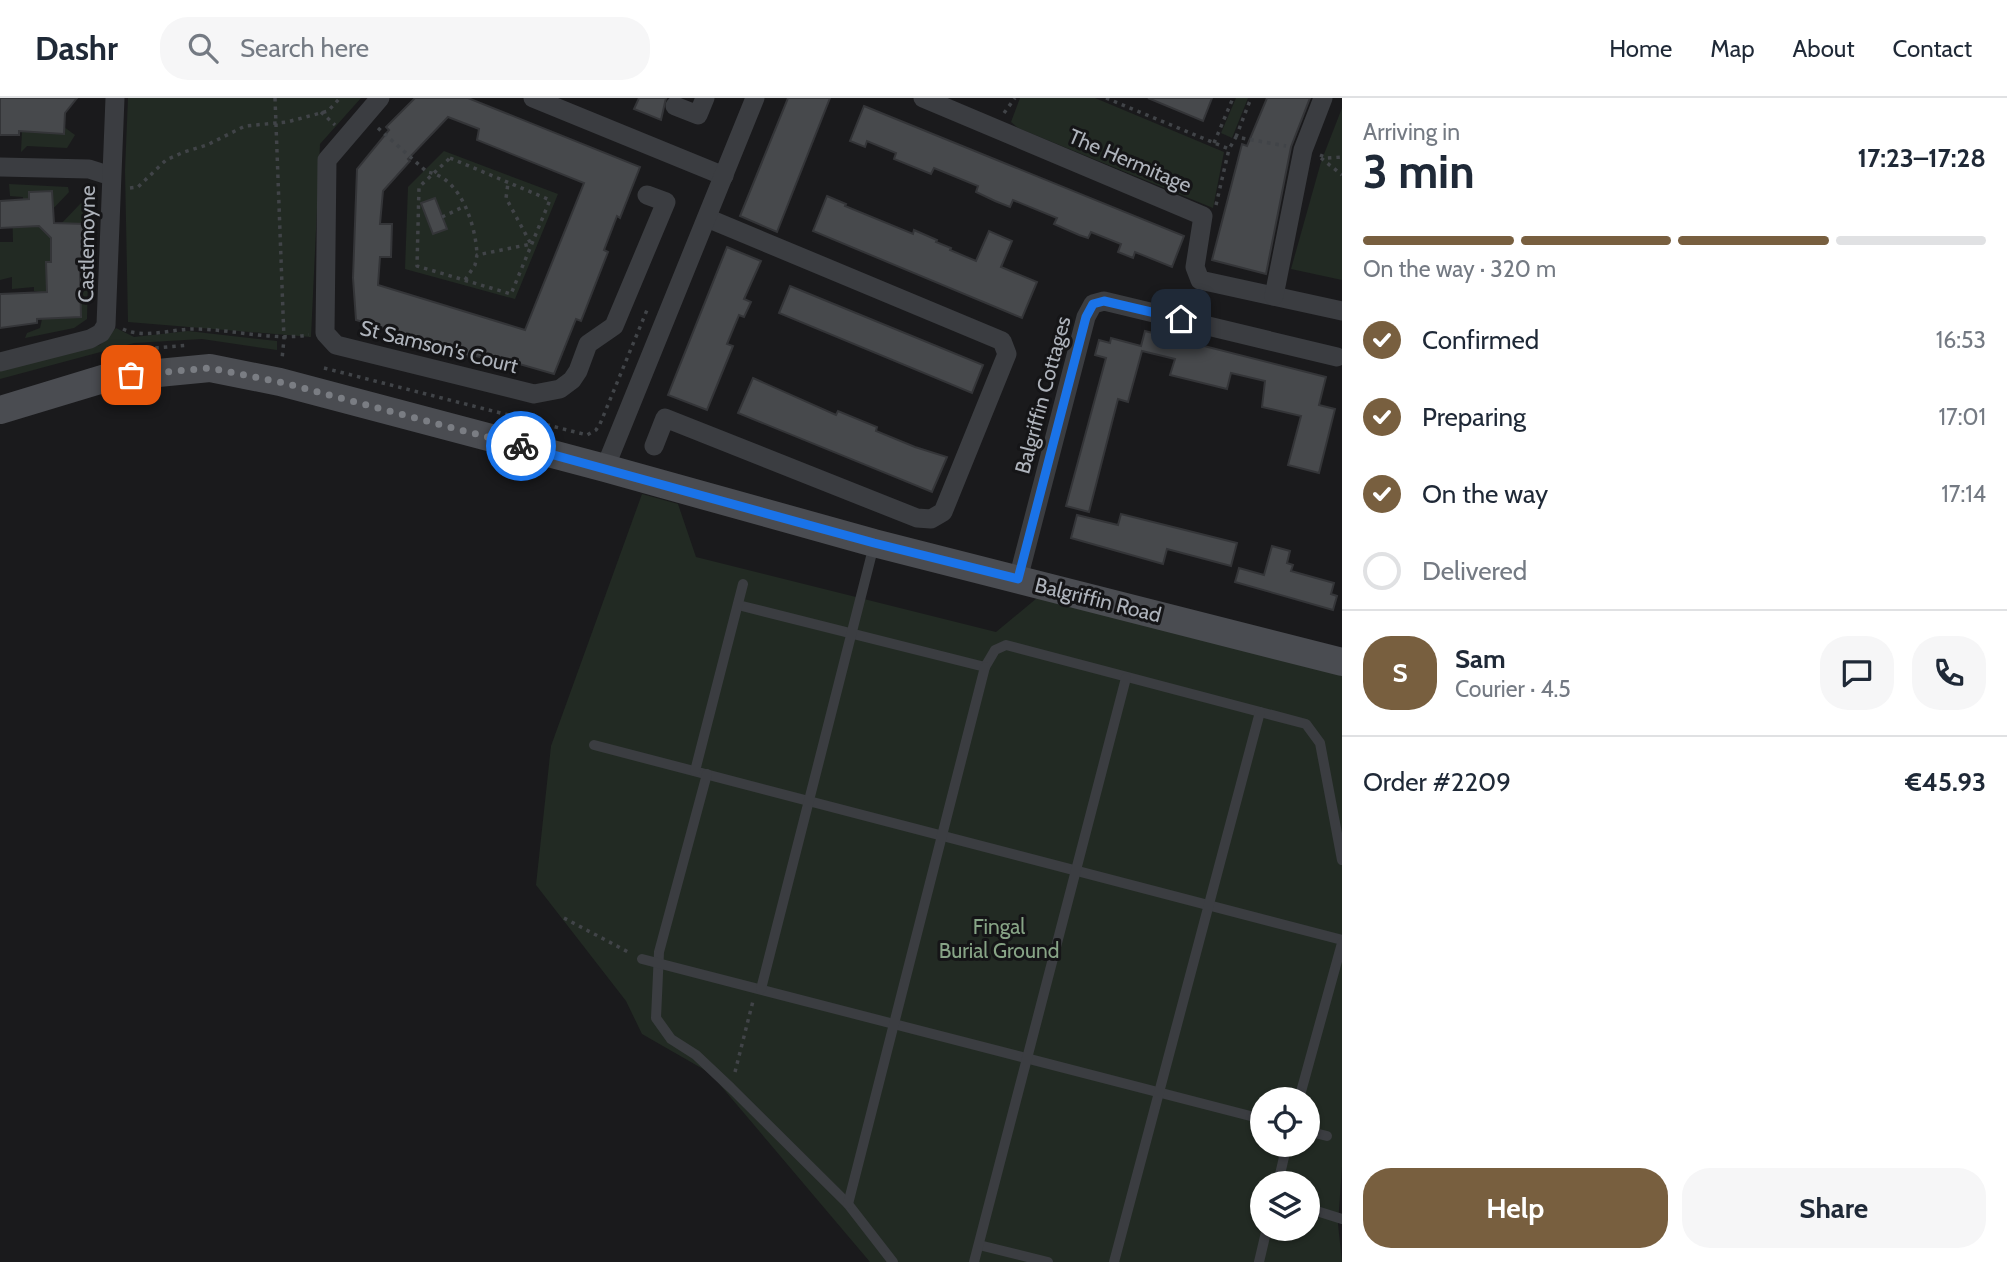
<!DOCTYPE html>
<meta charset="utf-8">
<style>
body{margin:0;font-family:Cabin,sans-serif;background:#f6f6f7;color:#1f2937;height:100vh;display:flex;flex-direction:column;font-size:26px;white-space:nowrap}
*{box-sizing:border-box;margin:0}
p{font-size:23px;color:#747a83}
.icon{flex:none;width:38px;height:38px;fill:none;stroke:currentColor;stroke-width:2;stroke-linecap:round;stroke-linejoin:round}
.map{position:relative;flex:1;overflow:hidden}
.drawer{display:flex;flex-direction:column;background:#fff;width:665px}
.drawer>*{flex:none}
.controls{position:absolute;left:1250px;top:989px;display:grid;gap:14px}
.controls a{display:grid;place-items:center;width:70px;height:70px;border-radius:50%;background:#fff;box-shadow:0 2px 5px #0004;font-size:35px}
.pin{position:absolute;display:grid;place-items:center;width:60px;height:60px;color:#fff;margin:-30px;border-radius:14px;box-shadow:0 4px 10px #0006}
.courier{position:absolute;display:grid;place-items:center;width:70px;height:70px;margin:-35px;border:5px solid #1a73e8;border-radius:50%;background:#fff;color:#222;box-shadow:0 2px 9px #0007}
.head em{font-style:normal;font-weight:700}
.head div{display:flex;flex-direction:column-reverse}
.head{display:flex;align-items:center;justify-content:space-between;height:119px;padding:0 21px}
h1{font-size:46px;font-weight:700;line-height:52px}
.bar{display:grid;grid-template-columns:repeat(4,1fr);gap:10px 7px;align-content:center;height:84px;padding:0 21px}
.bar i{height:9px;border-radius:5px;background:#e0e1e3}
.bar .on{background:#785f3f}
.bar p{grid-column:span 4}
.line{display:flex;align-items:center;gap:18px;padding:0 21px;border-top:2px solid #e0e1e3}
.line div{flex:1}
.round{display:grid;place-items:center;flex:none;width:74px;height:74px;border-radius:28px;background:#f6f6f7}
ol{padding:0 21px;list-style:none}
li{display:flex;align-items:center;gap:21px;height:77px}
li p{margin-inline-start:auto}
li .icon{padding:7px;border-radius:50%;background:#785f3f;color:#fff;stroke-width:4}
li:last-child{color:#747a83}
li i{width:38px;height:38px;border:4px solid #e0e1e3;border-radius:50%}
.action{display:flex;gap:14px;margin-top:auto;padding:14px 21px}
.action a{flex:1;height:80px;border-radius:28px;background:#785f3f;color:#fff;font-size:28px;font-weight:700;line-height:80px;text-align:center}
.action a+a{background:#f6f6f7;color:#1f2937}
header{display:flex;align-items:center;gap:42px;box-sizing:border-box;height:98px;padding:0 35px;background:#fff;border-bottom:2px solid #e0e1e3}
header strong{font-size:33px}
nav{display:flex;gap:38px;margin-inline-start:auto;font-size:24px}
.search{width:490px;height:63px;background:#f6f6f7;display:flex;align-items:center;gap:18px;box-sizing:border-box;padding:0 24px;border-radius:28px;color:#747a83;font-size:26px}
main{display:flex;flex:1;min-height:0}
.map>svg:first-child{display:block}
.green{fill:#222a23;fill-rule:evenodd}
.building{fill:#47494c;stroke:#343538;stroke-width:2;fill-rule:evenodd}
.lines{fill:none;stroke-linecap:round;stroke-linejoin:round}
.path{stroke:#414448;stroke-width:3.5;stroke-dasharray:3.5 5;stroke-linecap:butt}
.lane{stroke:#3b3d41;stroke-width:10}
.street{stroke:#3b3d41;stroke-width:19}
.secondary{stroke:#4a4c51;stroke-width:28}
.done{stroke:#7a7d83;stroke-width:7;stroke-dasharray:0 12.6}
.route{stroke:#1a73e8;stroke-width:9}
.labels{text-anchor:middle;stroke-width:6;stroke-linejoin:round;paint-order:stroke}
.street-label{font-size:21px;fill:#aeb3bb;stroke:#151517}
.park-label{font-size:21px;fill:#87a486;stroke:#151517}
</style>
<header>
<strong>Dashr</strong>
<div class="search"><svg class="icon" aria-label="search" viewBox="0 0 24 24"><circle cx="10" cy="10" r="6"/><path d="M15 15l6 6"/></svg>Search here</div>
<nav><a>Home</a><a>Map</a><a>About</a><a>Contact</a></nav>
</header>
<main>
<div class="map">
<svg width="1342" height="1164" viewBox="0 0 1342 1164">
<rect width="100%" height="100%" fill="#1a1a1c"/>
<g class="green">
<path d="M128,0H361L320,46L311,239L128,224L125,72Z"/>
<path d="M1020,0H1095L1224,54L1213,110L1018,30L1011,24Z"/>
<path d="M1236,0H1248L1232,40L1221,35Z"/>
<path d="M1342,10V182L1291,171L1321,64Z"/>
<path d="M64,29L75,37L67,50L27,48L21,54L22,33L63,36Z"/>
<path d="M444,53L558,96L515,201L405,171L408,89Z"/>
<path d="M9,86L68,89L69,94L49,115L53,106L52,94H29L31,128H39L51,140V148L86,149V126H61L81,105L89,108L88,174H85V164H46V178H53L48,195L34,193V189L12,191V179L0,182V144H13L12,106H23V99L10,98Z"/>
<path d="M80,178H88L87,221L74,230L25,240L27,235L40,230L42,221L81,219Z"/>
<path d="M116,230L134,239L188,233L277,243V252L202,241L134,245L0,281V272L100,247Z"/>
<path d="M642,396L678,406L696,459L996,534L1043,495L1342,577V1069L1338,1126L1342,1164H870L710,975L642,936L626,903L536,787L551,648ZM1262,1001H1307V1046H1262ZM1262,1085H1307V1130H1262Z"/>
</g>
<g class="building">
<path d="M0,0H77L65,15L64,36L19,33V37H0Z"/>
<path d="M415,0H468L640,69L620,120L617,118L604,152L608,154L581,223L576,221L554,276L502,261L501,265L469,256V259L393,237L394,233L356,222L353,180L357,71L389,32L386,29ZM448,19L479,31L477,42L584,85L525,232L378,187L380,159H391L392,126H380L383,93L410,63L408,61Z"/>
<path d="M639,0H666L661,22L634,11Z"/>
<path d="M788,0H830L777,134L740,118Z"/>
<path d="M1148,0H1212L1203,23Z"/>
<path d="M1267,0H1310L1291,49L1266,176L1212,162L1242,46L1247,48Z"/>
<path d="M864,8L1184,138L1172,169L1135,154L1133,160L1118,154L1121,146L1091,134L1088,140L1079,137L1054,126L1057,120L1013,102L1010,109L995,103L976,94L978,88L934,70L931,76L894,61L896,55L867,43L865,49L850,43Z"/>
<path d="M52,93L54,125L86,126L85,174H80L81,219L37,221V225L0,230V196L47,194L46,164H51V140L39,128L0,130V103L29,101V94Z"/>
<path d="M827,98L846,106L845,108L913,136L914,132L937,142L936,144L951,150L950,152L976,163L989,133L1012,143L1001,169L1037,184L1022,220L813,133Z"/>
<path d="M435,100L447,131L433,136L421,105Z"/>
<path d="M727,149L761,163L744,201L751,204L744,219L739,217L727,246L733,248L707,312L668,297Z"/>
<path d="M790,188L983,267L972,295L779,215Z"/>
<path d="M1145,233L1326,279L1319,307L1335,311L1319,375L1288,367L1301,318L1262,309L1265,283L1231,275L1227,291L1170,277L1175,261L1142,253L1128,304L1118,301L1089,414L1066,408L1106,260L1095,257L1099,242L1110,245L1111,240L1141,248Z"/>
<path d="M753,280L836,317L838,313L877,329L876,333L915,349L947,359L932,394L738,315Z"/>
<path d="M1121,416L1237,445L1231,468L1167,451L1163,466L1071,440L1077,417L1118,427Z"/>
<path d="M1272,448L1290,453L1287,465L1293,467L1291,473L1334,485L1331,496L1337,498L1333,512L1235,484L1239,470L1264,477Z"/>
</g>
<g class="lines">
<g class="path">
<path d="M275,0L284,241L282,261"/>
<path d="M1106,0L1229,51L1236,39L1286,48"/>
<path d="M321,14L335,27"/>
<path d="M1004,15L1015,0"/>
<path d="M378,30L427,74C461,79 476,128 477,157"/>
<path d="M1236,39L1251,0"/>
<path d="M1214,45L1233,0"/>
<path d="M1320,57L1327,60L1342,59"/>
<path d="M450,60L550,102L511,196L417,168L419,89Z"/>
<path d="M1321,60L1342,77"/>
<path d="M130,90L138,89L166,62L184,54L207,47L245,28L287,24L328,13L340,0"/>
<path d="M1216,107L1229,51"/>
<path d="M442,119L465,108"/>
<path d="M465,182L475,167L477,157L531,146L506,100L508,85"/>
<path d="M123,231C144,241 171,231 194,231C233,231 270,243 309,237"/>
<path d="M113,254L189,247"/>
<path d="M324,270L587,337L596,332L600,326L647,212"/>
<path d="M564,820L630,855"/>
<path d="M735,974L753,903"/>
</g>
<g class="lane">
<path d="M738,507L985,569L995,552L1006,547L1306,626L1320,645L1342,762"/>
<path d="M594,647L1342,842"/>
<path d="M695,673L743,486"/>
<path d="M707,676L659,854L656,920L671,941L696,957L731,990L848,1106L893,1164"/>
<path d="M642,861L1262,1021"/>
<path d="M761,891L874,447"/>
<path d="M1299,1001L1342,845"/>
<path d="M1307,1033L1327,1038"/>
<path d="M1278,1085L1287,1046"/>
<path d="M848,1106L985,569"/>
<path d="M1307,1110L1342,1121"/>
<path d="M979,1147L1048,1164"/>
<path d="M974,1164L1126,580"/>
<path d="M1114,1164L1260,614"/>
<path d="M1259,1164L1267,1130"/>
</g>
<g class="street">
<path d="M380,0L327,62L325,235L336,247L534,296L560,291L572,282L578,273L588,246L614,228L666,104L647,97"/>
<path d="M533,0L724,78"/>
<path d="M923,0L1203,118L1195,169L1200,182L1342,213"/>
<path d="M675,8L698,17L705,0"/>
<path d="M0,69L89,71L111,78"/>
<path d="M1274,198L1303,52L1323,0"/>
<path d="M0,264L90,241L101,235L106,227L115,0"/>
<path d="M654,348L665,320L917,420L931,421L943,414L1007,256L1002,243L707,120"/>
<path d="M605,370L755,0"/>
<path d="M1018,481L1086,219L1093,206L1104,203L1337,259"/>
</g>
<path class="secondary" d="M0,312L106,280L210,270L280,284L605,370L874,445L1342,564"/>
</g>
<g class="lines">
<path class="done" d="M131,277L210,270L280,284L521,348"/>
<path class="route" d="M521,348L874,445L1018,481L1086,219L1093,206L1104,203L1181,221"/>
</g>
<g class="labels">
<g class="street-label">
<text transform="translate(1130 63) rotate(23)" y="7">The Hermitage</text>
<text transform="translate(87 146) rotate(-89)" y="7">Castlemoyne</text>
<text transform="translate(439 249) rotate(14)" y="7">St Samson's Court</text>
<text transform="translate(1043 297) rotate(-75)" y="7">Balgriffin Cottages</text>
<text transform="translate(1098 502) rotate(14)" y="7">Balgriffin Road</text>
</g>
<g class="park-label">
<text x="999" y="836">Fingal<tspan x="999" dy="24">Burial Ground</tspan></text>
</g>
</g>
</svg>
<div class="controls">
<a><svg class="icon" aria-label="locate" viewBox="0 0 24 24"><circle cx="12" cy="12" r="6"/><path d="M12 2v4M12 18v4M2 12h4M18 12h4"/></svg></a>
<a><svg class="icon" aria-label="layers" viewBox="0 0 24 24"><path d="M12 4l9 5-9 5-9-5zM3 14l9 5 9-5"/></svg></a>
</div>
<div class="pin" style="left:131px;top:277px;background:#ea580c"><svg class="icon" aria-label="bag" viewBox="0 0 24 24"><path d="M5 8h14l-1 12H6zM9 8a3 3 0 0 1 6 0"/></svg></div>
<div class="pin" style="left:1181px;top:221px;background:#1f2937"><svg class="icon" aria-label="home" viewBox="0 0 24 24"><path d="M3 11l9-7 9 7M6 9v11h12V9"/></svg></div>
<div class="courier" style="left:521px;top:348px"><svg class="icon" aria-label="bike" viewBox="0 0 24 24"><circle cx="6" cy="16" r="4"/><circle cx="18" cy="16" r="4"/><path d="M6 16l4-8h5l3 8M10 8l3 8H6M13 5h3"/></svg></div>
</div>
<section class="drawer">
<div class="head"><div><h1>3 min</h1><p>Arriving in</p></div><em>17:23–17:28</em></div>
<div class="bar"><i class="on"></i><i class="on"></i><i class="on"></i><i></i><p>On the way · 320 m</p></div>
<ol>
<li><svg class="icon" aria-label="check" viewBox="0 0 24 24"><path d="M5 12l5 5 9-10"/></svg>Confirmed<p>16:53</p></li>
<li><svg class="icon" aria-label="check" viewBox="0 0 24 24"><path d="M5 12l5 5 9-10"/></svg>Preparing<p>17:01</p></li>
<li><svg class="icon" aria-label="check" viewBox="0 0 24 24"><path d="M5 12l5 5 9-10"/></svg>On the way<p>17:14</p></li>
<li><i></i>Delivered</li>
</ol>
<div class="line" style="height:126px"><b class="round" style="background:#785f3f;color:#fff">S</b><div><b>Sam</b><p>Courier · 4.5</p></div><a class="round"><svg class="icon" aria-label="chat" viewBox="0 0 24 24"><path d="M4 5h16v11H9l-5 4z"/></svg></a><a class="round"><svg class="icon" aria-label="phone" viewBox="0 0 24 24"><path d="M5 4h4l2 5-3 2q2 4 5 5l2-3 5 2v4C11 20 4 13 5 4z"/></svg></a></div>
<div class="line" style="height:91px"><div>Order #2209</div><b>€45.93</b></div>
<div class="action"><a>Help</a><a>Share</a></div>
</section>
</main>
